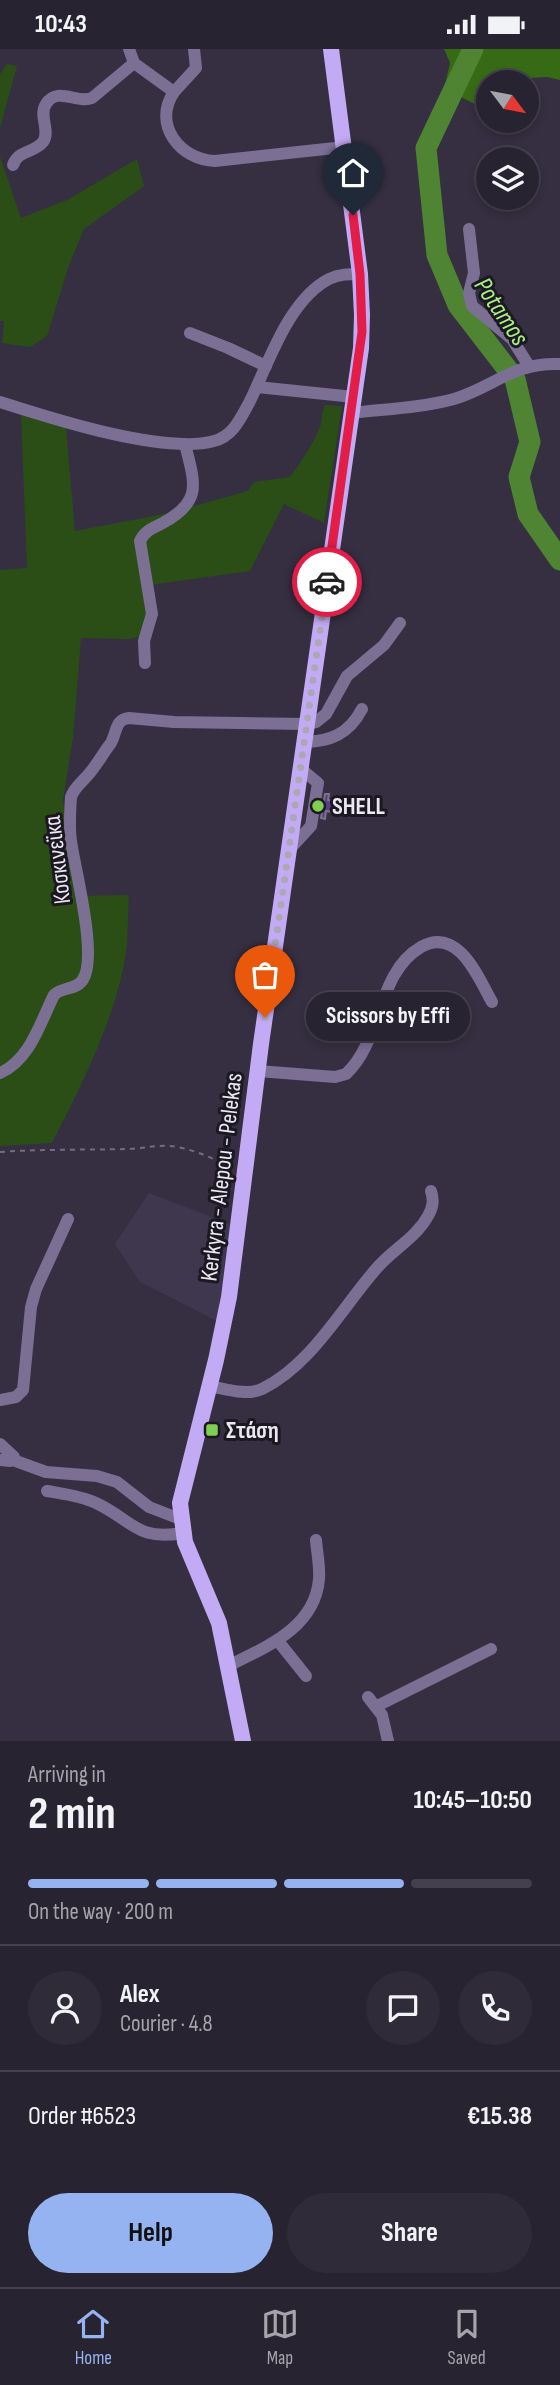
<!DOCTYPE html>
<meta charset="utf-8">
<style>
body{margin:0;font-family:"Sofia Sans Condensed",sans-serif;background:#302b39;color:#f1f3f6;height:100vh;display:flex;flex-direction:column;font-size:26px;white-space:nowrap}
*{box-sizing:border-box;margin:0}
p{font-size:23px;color:#a5a4ab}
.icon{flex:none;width:38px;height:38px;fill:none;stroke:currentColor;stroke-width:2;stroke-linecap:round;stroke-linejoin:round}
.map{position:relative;height:1692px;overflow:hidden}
.sheet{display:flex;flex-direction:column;background:#282331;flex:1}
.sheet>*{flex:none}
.needle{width:46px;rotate:122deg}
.fabs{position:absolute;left:476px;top:21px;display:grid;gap:14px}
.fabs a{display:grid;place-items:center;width:63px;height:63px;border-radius:50%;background:#282331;box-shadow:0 4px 10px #0003,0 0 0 2px #44404d;font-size:35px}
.pin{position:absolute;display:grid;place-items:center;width:60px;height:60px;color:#fff;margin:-72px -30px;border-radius:50% 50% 50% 0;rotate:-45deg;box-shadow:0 0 7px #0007}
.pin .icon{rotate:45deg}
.courier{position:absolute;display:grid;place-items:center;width:70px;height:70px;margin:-35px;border:5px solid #e11d48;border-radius:50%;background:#fff;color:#222;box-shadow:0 2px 9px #0007}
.bubble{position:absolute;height:49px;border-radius:24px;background:#282331;box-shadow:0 4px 10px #0003,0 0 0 2px #44404d;font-size:23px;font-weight:700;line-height:49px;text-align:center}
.headline em{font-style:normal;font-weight:700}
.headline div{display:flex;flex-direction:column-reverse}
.headline{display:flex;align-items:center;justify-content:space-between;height:119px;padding:0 28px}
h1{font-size:46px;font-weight:700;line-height:52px}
.bar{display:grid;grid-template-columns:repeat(4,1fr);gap:10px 7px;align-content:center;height:84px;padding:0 28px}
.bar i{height:9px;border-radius:5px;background:#44404d}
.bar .current{background:#95b2f1}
.bar p{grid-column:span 4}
.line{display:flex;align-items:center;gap:18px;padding:0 28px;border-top:2px solid #44404d}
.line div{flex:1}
.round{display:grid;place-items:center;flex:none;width:74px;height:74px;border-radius:37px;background:#302b39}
.button{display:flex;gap:14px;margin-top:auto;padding:14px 28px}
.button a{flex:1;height:80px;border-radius:42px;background:#95b2f1;color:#111;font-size:28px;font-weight:700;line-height:80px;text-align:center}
.button a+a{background:#302b39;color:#f1f3f6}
.status{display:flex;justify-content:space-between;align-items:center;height:49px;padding:0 35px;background:#282331;direction:ltr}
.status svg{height:19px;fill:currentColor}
.tabs{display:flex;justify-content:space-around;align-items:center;height:98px;border-top:2px solid #44404d;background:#282331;font-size:19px;color:#a5a4ab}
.tabs a{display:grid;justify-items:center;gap:4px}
.tabs .current{color:#95b2f1}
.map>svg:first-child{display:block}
.built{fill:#3f374e}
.green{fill:#2b4e17}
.forest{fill:#366a14}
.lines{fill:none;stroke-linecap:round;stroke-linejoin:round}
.river{stroke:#4f8432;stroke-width:21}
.building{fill:#5c3c8c;stroke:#7a7388;stroke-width:2}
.path{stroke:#736e7e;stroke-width:2;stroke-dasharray:5 5;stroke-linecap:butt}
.minor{stroke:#7b6f94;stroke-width:12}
.major{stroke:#c3aaf5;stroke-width:16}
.done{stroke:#aba7b5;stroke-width:7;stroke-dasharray:0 12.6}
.route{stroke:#e11d48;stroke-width:9}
.poi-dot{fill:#7fd052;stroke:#1b1821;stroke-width:2.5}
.labels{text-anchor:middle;stroke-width:6;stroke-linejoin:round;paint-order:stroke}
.poi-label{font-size:24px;font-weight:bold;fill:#ebe8f4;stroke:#1b1821;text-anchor:start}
.street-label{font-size:24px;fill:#ebe8f4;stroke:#1b1821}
.water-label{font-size:26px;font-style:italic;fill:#a8f084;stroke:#1b1821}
</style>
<div class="status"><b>10:43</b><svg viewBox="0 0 49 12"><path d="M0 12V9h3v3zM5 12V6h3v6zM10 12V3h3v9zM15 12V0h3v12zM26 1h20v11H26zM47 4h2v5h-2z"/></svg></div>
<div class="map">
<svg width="560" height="1692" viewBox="0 0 560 1692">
<rect width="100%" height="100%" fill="#352f41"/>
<path class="built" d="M149,1144L230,1175L217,1272L140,1233L115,1195Z"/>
<g class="green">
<path d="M7,15L17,17L0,79V25Z"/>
<path d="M0,108L21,169L67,151L137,110L144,137L84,180L69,216L47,287L30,298L2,294L4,272H0Z"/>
<path d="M325,356L342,357L324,474L284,455L250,522L142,537L148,566L141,587L130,590L81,589L73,688L63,751L75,847L129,846C128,862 128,879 127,895C120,960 82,1036 52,1094L0,1097V521L27,519L21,366L66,379L75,482L169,464L248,442L254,433L290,428C301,412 313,396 320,378C323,370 321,363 325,356Z"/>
</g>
<path class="forest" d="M444,0H560V31L547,28L497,31L494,33H488V39L477,56L444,40L450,14Z"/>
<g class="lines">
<path class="river" d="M473,0L426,99L437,206L458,256L515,330L530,393L519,428L528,465L560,511"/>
</g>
<path class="building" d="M325,745H329L328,751L334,752L332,763L326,762L325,770L321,769Z"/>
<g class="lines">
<path class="path" d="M0,1103C43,1100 86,1101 129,1100C147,1099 164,1094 182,1099C200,1103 216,1111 232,1119"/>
<g class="minor">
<path d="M129,0L134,14L174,43C152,75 180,111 215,112L344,98"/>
<path d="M174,43L196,19L194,0"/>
<path d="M13,116C18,101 34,104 43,93C51,82 38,67 46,55C57,37 77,55 92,49L134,14"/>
<path d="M469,180L474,224L469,244L472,257L512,290L529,317"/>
<path d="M190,284L228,299L266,317"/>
<path d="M257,338L354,348"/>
<path d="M0,353C50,369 164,406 214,392C233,387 240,370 249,354C268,316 288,251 329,230C339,225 349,225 360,225"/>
<path d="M352,364C385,360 421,359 454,350C494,338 513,313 560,315"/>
<path d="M145,614L144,592L152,565L140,492C144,483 152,479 161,475C203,453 195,435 185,395"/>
<path d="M303,693C330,693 349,685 362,660"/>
<path d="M288,802L311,777L318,734L300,719"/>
<path d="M258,1022L335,1028L346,1025C383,991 376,924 421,898C458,877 478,928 492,953"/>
<path d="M0,1024C30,1011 40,974 54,946C62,938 75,941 82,932C99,910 75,821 71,792C69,778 70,763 71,748C74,739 81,734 88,726C97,716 103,704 111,694C117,683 115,670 129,669L174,673L306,675L316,673L326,665L347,627L384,596L400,574"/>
<path d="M209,1337C226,1340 247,1347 262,1340C311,1316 341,1260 376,1220C392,1201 416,1189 428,1167C433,1158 434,1152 431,1142"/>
<path d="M0,1351L16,1348L23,1341L31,1258L36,1240L68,1170"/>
<path d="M0,1395L14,1408L10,1412L0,1411"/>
<path d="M13,1411L46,1423L97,1427L117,1433L149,1458L180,1470"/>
<path d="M47,1442C64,1445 81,1447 96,1454C134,1472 136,1492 183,1484"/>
<path d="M278,1592L306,1627"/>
<path d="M228,1617C266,1598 315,1579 319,1530C320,1517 317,1504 316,1491"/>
<path d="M368,1648L382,1666L388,1692"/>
<path d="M377,1657L491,1600"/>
</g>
<path class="major" d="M243,1692L219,1574L185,1493L180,1454L216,1311L229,1248L261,995L361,299L362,266L360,225L331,0"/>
</g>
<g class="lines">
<path class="done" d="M265,968L327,533"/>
<path class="route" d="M327,533L362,283L360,225L353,166"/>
</g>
<g class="poi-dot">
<circle cx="318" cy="757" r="7"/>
<rect x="205" y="1374" width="14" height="14" rx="3.5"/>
</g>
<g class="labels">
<g class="poi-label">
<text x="332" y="765">SHELL</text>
<text x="226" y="1389">Στάση</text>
</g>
<g class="street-label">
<text transform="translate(57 811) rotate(-97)" y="8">Κοσκινεϊκα</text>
<text transform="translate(221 1128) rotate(-83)" y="8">Kerkyra - Alepou - Pelekas</text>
</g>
<g class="water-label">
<text transform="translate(502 262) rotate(56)" y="9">Potamos</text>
</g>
</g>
</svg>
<div class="fabs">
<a><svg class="needle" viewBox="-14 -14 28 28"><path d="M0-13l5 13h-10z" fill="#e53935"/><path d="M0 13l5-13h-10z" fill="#a5a4ab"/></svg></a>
<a><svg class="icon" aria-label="layers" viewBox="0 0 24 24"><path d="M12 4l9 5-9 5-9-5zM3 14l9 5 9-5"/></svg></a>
</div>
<div class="pin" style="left:265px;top:968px;background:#ea580c"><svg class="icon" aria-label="bag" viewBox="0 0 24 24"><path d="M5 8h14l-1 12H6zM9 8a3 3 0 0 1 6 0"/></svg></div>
<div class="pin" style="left:353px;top:166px;background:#1f2937"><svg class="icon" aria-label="home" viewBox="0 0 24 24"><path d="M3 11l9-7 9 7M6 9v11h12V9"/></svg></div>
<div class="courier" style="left:327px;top:533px"><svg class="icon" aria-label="car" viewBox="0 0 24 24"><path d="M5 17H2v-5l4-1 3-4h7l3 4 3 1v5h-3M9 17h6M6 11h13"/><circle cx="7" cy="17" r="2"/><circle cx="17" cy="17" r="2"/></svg></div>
<div class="bubble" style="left:306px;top:943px;width:164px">Scissors by Effi</div>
</div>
<section class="sheet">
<div class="headline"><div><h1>2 min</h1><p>Arriving in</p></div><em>10:45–10:50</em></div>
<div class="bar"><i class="current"></i><i class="current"></i><i class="current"></i><i></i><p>On the way · 200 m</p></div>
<div class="line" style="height:126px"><a class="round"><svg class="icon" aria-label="person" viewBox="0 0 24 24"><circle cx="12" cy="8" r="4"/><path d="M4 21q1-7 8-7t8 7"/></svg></a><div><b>Alex</b><p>Courier · 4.8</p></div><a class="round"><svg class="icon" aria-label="chat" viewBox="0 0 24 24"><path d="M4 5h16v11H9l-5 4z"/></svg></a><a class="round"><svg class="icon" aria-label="phone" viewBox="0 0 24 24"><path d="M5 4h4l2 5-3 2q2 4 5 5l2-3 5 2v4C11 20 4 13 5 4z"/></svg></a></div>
<div class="line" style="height:91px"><div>Order #6523</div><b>€15.38</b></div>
<div class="button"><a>Help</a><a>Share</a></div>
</section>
<nav class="tabs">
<a class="current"><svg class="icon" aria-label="home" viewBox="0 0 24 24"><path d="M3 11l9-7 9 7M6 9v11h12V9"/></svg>Home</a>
<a><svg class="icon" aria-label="map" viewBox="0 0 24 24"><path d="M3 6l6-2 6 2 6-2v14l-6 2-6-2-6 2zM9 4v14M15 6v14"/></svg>Map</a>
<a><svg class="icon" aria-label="saved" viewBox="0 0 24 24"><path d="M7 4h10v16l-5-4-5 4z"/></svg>Saved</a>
</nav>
